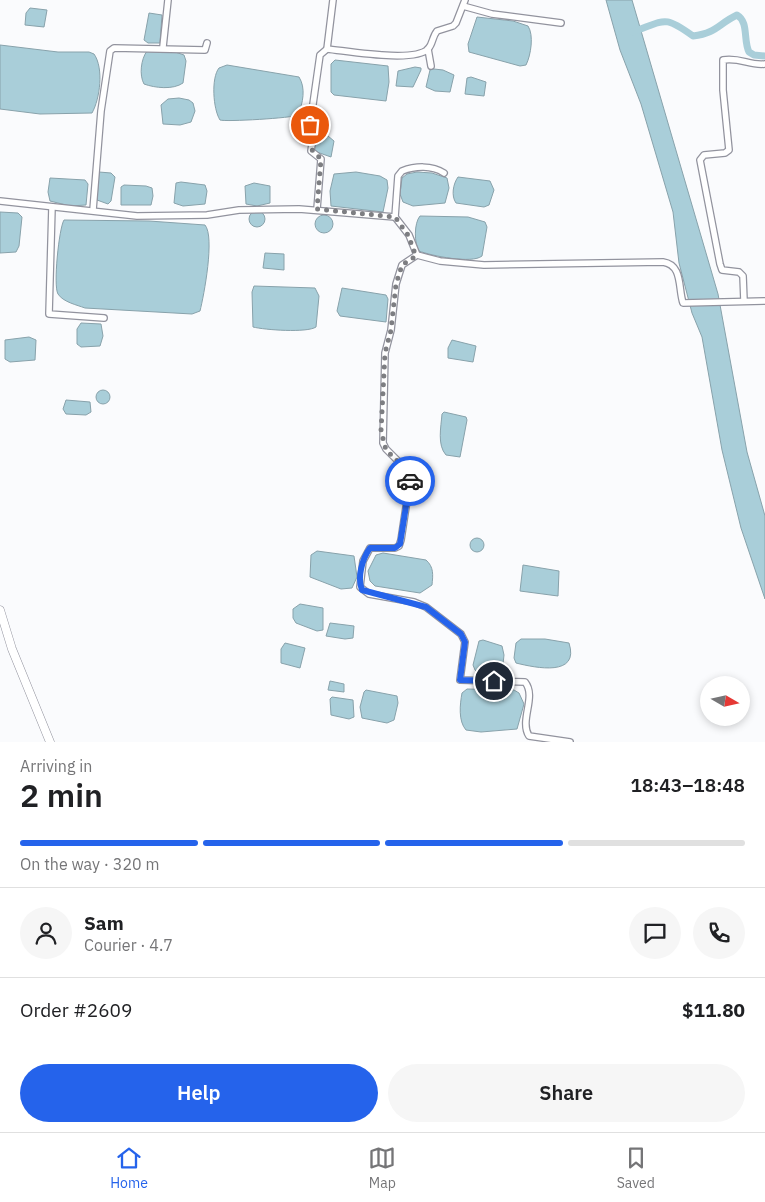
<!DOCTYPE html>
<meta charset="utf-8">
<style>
body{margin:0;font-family:"IBM Plex Sans",sans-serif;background:#f6f6f6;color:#202124;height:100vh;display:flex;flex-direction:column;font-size:19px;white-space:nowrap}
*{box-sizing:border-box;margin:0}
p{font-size:16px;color:#757577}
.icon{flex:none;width:28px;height:28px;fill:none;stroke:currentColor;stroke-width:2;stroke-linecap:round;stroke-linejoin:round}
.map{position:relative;height:742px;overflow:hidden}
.sheet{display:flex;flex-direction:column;background:#fff;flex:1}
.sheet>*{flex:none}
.needle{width:32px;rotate:99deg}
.controls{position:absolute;left:700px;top:676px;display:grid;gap:10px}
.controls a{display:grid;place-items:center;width:50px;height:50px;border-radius:50%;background:#fff;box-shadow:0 2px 8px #0003;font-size:25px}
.pin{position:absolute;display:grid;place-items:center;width:42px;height:42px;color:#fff;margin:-21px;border:2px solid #fff;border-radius:50%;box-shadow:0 1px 5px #0007}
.courier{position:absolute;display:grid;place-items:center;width:50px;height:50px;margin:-25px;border:4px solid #2563eb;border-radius:50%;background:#fff;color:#222;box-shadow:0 1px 6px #0007}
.headline em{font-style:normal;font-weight:600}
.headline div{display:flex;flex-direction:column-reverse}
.headline{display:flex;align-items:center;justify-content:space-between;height:85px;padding:0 20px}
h1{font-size:32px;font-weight:600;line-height:38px}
.bar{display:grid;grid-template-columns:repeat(4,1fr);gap:8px 5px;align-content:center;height:60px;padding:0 20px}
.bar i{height:6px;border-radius:4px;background:#e0e0e0}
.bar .current{background:#2563eb}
.bar p{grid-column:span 4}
.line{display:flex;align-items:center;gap:12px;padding:0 20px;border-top:1px solid #e0e0e0}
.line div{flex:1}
.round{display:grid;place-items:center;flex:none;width:52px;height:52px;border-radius:26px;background:#f6f6f6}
.button{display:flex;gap:10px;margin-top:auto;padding:10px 20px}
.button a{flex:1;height:58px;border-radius:30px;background:#2563eb;color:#fff;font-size:20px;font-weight:600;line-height:58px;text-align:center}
.button a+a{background:#f6f6f6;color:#202124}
.tabs{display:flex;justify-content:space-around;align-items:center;height:70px;border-top:1px solid #e0e0e0;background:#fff;font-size:14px;color:#757577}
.tabs a{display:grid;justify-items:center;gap:2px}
.tabs .current{color:#2563eb}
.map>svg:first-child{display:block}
.water{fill:#a9ced9;stroke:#88a2ab}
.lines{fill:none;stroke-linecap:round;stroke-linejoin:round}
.canal{stroke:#a9ced9;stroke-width:7}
.street-casing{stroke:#92939e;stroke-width:8}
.secondary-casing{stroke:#92939e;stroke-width:9}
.street{stroke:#fff;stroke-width:5.5}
.secondary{stroke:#fff;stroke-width:8}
.done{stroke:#7d7e82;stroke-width:5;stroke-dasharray:0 9}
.route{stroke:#2563eb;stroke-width:6}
</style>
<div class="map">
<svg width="765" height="742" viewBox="0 0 765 742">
<rect width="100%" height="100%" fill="#fafbfd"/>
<g class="water">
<path d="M606,0H632L718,294L747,452L765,516V599L741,528L722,450L702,337L692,313L679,263L673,212L641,104L620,50Z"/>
<path d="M30,8L47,10L44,27L25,25L26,13Z"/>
<path d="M149,13L162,15L160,43H148L144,40Z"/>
<path d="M477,17L513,21L528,26C534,35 531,55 526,65L520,66L469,52L468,44Z"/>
<path d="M0,45L58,52H89L94,54C104,68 100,99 92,113L40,114L0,109Z"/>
<path d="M147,51H172L184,55L186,61L183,83C173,90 155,88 144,84C139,75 141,59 147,51Z"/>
<path d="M335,60L388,66L389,82L386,101L334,95L331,92V64Z"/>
<path d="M227,65L299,77C306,88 303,103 298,115C293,118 226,122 220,120C213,109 211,78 219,68Z"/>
<path d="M415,67L421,68V70L413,87L396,86L398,71Z"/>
<path d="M434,69L443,70L454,75L450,92L435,91L426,87L430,70Z"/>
<path d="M471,77L486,82L484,96L465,94L467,78Z"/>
<path d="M179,98L189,100L193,103L195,111L191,122L180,125L163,124L161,105L168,99Z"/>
<path d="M315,136H328L334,141L331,157L314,151Z"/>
<path d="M99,172L111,173L115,177L111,201L108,204L97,200Z"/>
<path d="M356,172L380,176L387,180L388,188L383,212L331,206L330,191L334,174Z"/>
<path d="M417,172L432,173L447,178L449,188L445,203L413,206L403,202L400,194L402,178L407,174Z"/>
<path d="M458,177L490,181L494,190L489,205L484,207L456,203C451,196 453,184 458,177Z"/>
<path d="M50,178L85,180L88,184L86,205L70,206L50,201L48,192Z"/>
<path d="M181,182L205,185L207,191L205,204L183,206L174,203L176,183Z"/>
<path d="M254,183L270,186V203L257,206L246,204L245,186Z"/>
<path d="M124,185L146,186L152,188L153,196L151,205H121V187Z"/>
<circle cx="257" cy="219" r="8"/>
<path d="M0,212L18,213L22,217L19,246L16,252L0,253Z"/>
<circle cx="324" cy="224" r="9"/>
<path d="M420,216L468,217L485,222L487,227L482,256C472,264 432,256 419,251C414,243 414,223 420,216Z"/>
<path d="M64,220L149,221L205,225C215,237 204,295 200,311L192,314L85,308C77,305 63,302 58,294C53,286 59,228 64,220Z"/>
<path d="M265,253L284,254V270L263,268Z"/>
<path d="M254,286L315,288L319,296L316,327C307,333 265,330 253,327L252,292Z"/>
<path d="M342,288L386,295L388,299L386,322L340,316L337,311Z"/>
<path d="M81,323L101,324L103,336L100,346L81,347L77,344V329Z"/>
<path d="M29,337L36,340L35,360L10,362L5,359V340Z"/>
<path d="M452,340L476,346L473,362L448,358V348Z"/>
<circle cx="103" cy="397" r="7"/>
<path d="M66,400L90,402L91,412L86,415L66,414L63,409Z"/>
<path d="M444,412L466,417L467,420L460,457L446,455C437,445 441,427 442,414Z"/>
<circle cx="398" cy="479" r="6"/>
<circle cx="477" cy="545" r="7"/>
<path d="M317,551L354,556L357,577L352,588L341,589L310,577L311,555Z"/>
<path d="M383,553L426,560C434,567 433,575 432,585L420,593L375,586L370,581L368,571L376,555Z"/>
<path d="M523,565L559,571L558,596L520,591Z"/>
<path d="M300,604L323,608V630L317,631L296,623L293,618V609Z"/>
<path d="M330,623L354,626L353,638L345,639L326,636Z"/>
<path d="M521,639H545L569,643C580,677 536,668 516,663L514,658L516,643Z"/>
<path d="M483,640L502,646L504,655L502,673L477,672L475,670L473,665L479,641Z"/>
<path d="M285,643L305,648L300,668L281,663V649Z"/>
<path d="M330,681L344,684V692L328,690Z"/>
<path d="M467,689L514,690L519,693L524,704L517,729L481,732L466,730C458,721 460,704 462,693Z"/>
<path d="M366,690L397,696L398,703L394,720L387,723L362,718L360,707L364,692Z"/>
<path d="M332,697L353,700L354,717L349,719L331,715L330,699Z"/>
</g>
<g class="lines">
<path class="canal" d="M633,32C666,20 664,15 693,36C717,33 718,24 737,15C749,22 743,40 749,52L754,55L765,56"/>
<defs>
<g id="street">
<path d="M463,6L492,14L561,23"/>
<path d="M163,47L168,0"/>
<path d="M327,49C348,51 414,63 428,49C433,44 432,37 437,31L453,26L456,23L465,0"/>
<path d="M428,49L431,66"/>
<path d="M444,173C432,165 415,166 402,171L398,176L395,217L409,235L417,255L440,261L484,265L663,262C683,265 678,288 683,303L765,301"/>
<path d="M0,201L137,216L207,215L239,210L299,209L395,217"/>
<path d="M52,207L49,314L104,318"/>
<path d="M317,209L321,159L311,151L314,130L310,125L320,55L327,49L333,0"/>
<path d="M93,210L101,111L110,51L114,48L205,50L207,43"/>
<path d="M417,255L402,265L396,284L391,330L385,353L383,443L386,449L411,474L401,540L399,546L395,548H370L363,561L360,587L369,594L414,602L426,607L461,634L465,642L460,680L525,682C537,697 519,720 529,736L570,742"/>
<path d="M744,301L743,276L739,272L722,270L720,264L700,160L704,155L725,153L729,150L723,90V60C740,57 750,66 765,64"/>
</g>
<path id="secondary" d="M0,610L12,649L50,742"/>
</defs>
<use href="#street" class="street-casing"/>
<use href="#secondary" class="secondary-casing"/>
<use href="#street" class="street"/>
<use href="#secondary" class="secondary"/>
</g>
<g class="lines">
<path class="done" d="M310,125L314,130L312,150L321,159L317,209L395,217L408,235L416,256L402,265L396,284L391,330L385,353L381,431L386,450L411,474L410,481"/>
<path class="route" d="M410,481L400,544L395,548H370C362,559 357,578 362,590L426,607L461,634L465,642L460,680L494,681"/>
</g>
</svg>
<div class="controls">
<a><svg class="needle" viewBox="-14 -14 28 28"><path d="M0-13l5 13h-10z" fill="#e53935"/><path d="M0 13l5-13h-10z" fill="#757577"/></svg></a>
</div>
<div class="pin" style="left:310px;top:125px;background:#ea580c"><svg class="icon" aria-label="bag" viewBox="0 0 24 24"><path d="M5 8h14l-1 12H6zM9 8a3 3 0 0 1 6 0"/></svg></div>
<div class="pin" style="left:494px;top:681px;background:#1f2937"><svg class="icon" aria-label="home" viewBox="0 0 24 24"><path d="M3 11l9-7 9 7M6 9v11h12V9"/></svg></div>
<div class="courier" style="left:410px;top:481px"><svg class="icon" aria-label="car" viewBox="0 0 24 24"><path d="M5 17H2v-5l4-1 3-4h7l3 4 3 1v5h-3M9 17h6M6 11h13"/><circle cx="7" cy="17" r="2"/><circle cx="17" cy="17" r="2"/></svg></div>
</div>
<section class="sheet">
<div class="headline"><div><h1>2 min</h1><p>Arriving in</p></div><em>18:43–18:48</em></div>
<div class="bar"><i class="current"></i><i class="current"></i><i class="current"></i><i></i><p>On the way · 320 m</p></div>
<div class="line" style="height:90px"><a class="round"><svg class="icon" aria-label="person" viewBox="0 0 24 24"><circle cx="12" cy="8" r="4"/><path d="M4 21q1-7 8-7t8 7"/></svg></a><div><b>Sam</b><p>Courier · 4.7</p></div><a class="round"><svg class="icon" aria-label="chat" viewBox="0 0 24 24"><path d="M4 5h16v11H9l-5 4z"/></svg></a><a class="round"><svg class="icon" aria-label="phone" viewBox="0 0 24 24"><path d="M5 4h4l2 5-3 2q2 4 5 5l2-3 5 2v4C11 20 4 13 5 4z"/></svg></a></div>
<div class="line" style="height:65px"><div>Order #2609</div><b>$11.80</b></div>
<div class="button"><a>Help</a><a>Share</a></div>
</section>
<nav class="tabs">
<a class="current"><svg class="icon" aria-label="home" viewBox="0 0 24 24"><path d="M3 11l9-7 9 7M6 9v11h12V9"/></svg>Home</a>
<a><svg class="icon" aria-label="map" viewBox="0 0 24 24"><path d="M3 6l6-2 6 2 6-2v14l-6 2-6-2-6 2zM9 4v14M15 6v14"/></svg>Map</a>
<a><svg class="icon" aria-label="saved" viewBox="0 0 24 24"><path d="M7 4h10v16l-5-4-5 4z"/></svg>Saved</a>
</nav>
